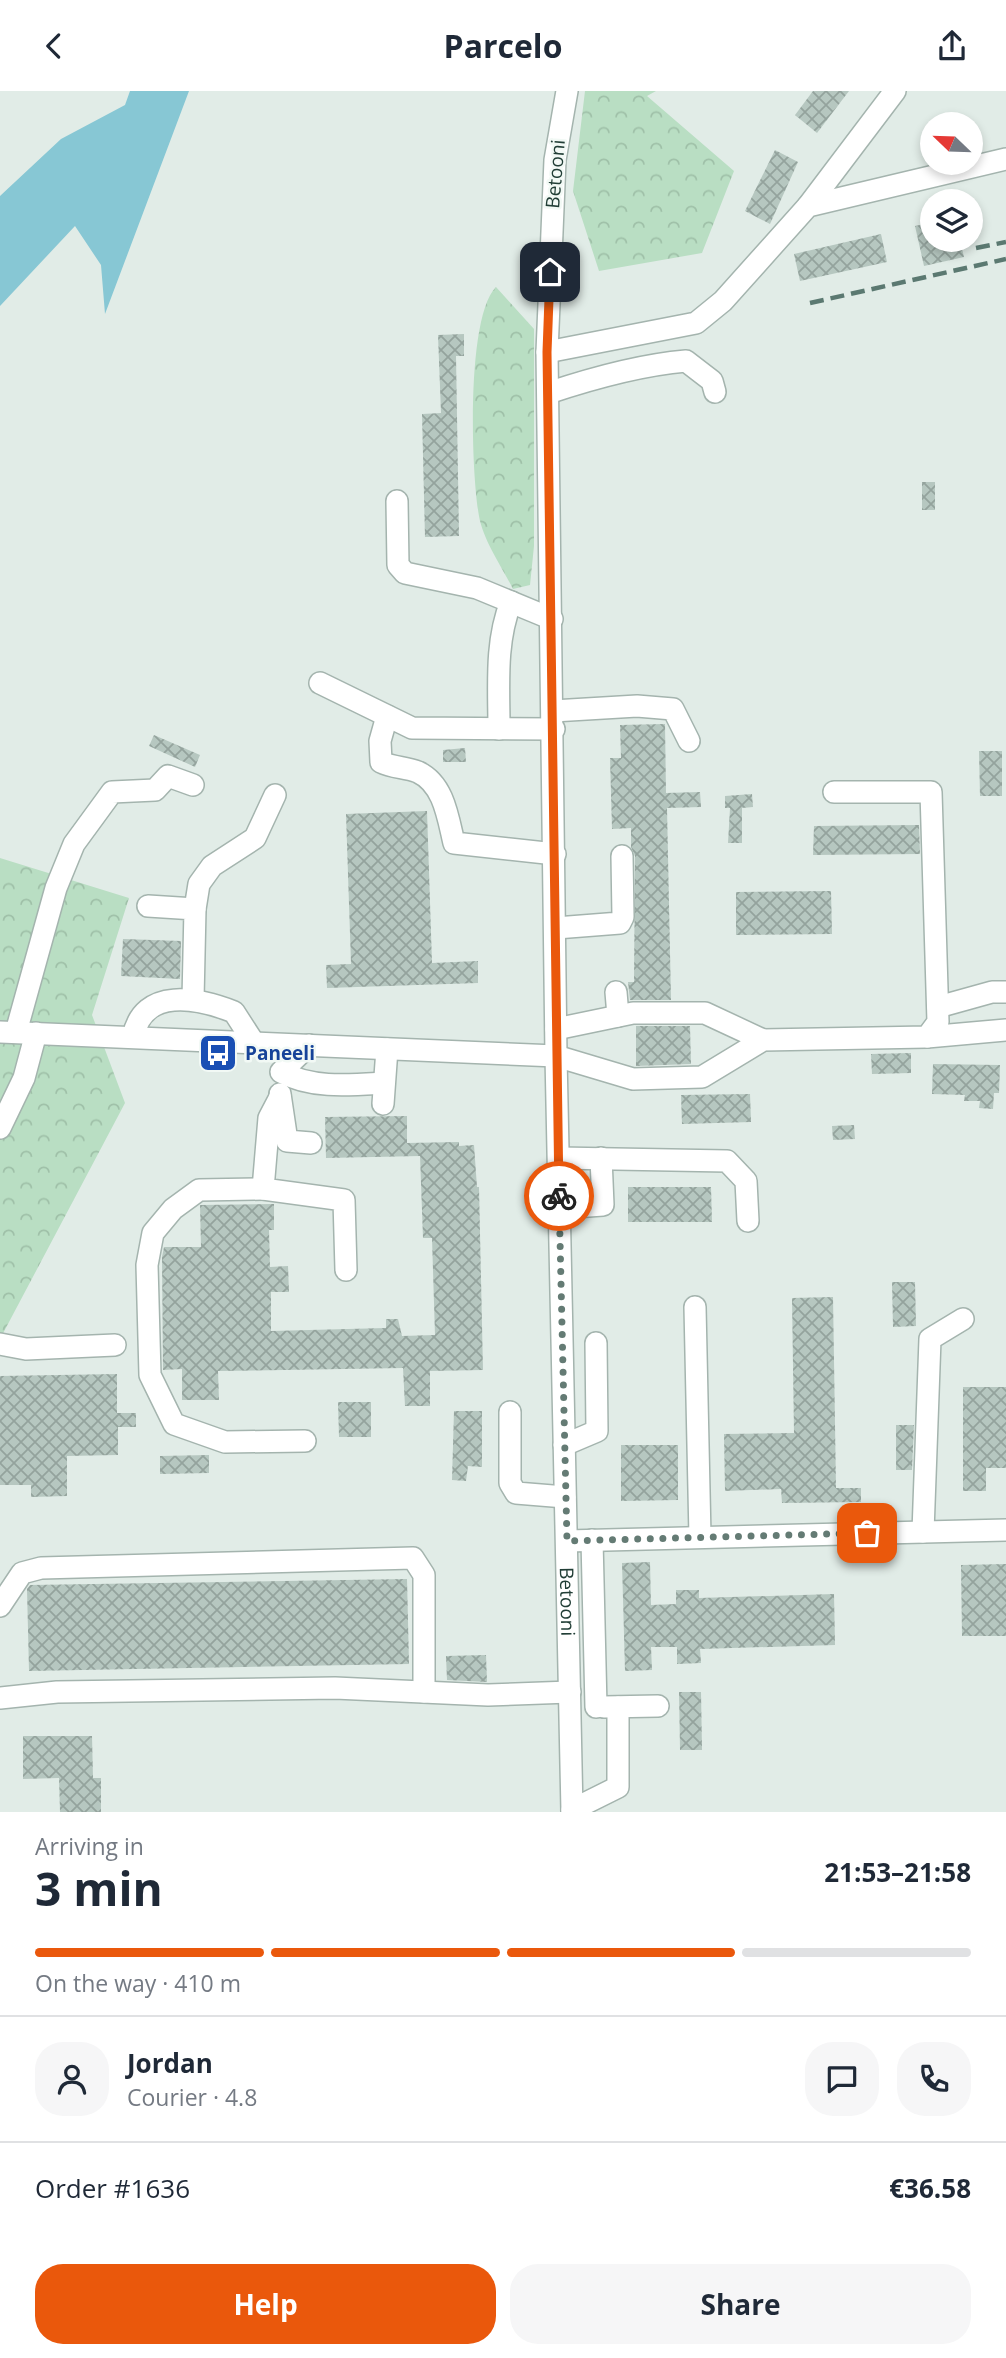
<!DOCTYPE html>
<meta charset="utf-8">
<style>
body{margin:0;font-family:"Open Sans",sans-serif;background:#f6f6f7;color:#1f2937;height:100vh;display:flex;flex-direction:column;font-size:26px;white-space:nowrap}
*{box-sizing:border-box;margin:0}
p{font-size:23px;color:#747a83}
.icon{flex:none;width:38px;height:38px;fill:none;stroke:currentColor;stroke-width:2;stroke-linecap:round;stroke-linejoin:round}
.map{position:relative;height:1721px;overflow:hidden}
.panel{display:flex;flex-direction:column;background:#fff;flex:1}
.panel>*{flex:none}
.needle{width:46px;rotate:293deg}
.tools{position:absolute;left:920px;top:21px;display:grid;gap:14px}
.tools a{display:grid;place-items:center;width:63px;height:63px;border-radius:50%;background:#fff;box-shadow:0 4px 10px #0003;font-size:35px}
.pin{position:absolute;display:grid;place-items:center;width:60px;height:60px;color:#fff;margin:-30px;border-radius:14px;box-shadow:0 4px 10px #0006}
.courier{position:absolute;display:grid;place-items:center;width:70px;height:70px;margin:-35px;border:5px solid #ea580c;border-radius:50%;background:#fff;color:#222;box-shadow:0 2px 9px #0007}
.head em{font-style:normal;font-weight:700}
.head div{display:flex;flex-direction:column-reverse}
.head{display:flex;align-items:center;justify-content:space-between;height:119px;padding:0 35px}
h1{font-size:46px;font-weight:700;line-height:52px}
.bar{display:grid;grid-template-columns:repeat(4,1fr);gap:10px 7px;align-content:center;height:84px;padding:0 35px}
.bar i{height:9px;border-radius:5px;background:#e0e1e3}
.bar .on{background:#ea580c}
.bar p{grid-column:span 4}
.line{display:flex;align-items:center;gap:18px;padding:0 35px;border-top:2px solid #e0e1e3}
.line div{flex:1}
.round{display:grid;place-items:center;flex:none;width:74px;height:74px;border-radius:28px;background:#f6f6f7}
.button{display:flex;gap:14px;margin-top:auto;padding:14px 35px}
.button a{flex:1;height:80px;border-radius:28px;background:#ea580c;color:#fff;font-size:28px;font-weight:700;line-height:80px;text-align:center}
.button a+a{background:#f6f6f7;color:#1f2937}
header{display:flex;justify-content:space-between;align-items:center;height:91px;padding:0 35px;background:#fff;font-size:32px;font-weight:700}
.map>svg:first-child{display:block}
.forest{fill:url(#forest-crowns)}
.water{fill:#87c7d4}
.building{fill:url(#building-cross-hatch)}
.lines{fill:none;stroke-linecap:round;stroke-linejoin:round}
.minor-casing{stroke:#a4b4ae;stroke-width:24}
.minor{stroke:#fff;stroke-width:21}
.rail{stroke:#5b7971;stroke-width:4.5;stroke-dasharray:14 7;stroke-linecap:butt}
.done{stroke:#647b74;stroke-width:7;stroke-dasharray:0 12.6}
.route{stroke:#ea580c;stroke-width:9}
.labels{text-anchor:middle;stroke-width:5;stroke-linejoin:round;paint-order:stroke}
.street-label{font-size:19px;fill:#213e36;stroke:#f2f9f5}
.transit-label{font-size:19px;font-weight:bold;fill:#164399;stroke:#f2f9f5;text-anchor:start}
</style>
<header><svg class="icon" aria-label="back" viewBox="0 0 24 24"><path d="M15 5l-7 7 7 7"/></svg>Parcelo<svg class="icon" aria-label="share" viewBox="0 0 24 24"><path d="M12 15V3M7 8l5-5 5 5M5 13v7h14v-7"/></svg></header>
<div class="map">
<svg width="1006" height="1721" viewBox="0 0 1006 1721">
<defs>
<pattern id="forest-crowns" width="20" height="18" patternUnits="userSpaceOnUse" patternTransform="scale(1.75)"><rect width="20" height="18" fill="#b9dec3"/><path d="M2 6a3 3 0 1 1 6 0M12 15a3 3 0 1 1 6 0" fill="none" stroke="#9fc0a8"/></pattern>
<pattern id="building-cross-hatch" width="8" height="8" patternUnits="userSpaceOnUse" patternTransform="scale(1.75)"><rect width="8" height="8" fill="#b6c7c0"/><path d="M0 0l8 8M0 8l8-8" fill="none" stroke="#94a39d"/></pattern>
</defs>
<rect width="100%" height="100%" fill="#e1ece7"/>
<g class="forest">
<path d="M585,0H656L647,5L734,80L702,162L599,180L573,100Z"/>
<path d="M496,196L534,238V455L530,494L513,498C502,476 483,449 479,425C471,381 466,226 496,196Z"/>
<path d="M0,767L129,807L92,924L125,1012L0,1248Z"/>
</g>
<path class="water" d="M130,0H189L105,223L101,174L75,135L0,215V105L61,48L125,14Z"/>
<g class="building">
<path d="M813,0H849L817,42L795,24Z"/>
<path d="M775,59L798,71L770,133L745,120Z"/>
<path d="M933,131V149H960L964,166L924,175L915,135Z"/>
<path d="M881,143L887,171L800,190L794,163Z"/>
<path d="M464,243V265H456L459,445L425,446L422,323L441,322L438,244Z"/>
<rect x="922" y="391" width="13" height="28"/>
<path d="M665,633L666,702L700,701L701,716L667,717L671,909H630L628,891H634L635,765L631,756V737L612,738L610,667H621L620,634Z"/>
<path d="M154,644L200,664L195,676L149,655Z"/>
<path d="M465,657L466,671H443V659Z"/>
<path d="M979,660H1002V705H980Z"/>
<path d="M752,703L753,716L742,717V752H728L730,717H725V705Z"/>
<path d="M427,720L432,872L478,870V892L327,897L326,874L351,873L346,723Z"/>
<path d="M919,734L920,763L813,764L814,735Z"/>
<path d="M831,800L832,843L736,844V801Z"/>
<path d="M123,848L181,850L180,888L121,885Z"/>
<path d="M636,935H690L691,973L636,975Z"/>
<path d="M911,962V982L872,983L871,963Z"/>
<path d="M933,973L1000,974L999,1002H994L993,1018L979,1017L980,1010H964L965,1004L932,1003Z"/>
<path d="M750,1003L751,1031L682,1033L681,1004Z"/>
<path d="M407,1025V1052L459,1051V1055L474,1054L477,1096H479L483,1279L430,1280V1315H405L403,1277L218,1280L219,1309H182V1278L163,1279L162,1166L164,1156H201L200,1114L274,1113V1139H269L270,1176L288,1175L289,1201H271V1240L386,1237V1228H398L402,1245L435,1244L432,1147H423L420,1065L326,1067L325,1026Z"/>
<path d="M854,1034L855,1048L833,1049L832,1035Z"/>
<path d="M628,1096H711L712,1131H628Z"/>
<path d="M892,1191H915L916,1235L893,1236Z"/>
<path d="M833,1206L836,1397H861V1411L782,1412L781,1398L725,1400L724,1343L794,1342L792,1207Z"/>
<path d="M117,1283V1322H136V1336H118V1364L67,1365V1405L31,1406V1394H0V1285Z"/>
<path d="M963,1296H1006V1377H986V1400H963Z"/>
<path d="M338,1311H371V1346H339Z"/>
<path d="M454,1320H482V1376L468,1375L466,1390L452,1389Z"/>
<path d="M896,1334H914L912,1379H896Z"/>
<path d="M621,1354H678V1409L621,1410Z"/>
<path d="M209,1364V1382L160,1383V1365Z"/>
<path d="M650,1471L651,1514L676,1513V1499H699V1507L834,1503L835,1554L700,1558L701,1572L677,1573V1556H651L652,1579L625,1580L622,1472Z"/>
<path d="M1006,1473V1545H962L961,1474Z"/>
<path d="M407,1488L409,1573L29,1580L27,1498L30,1494Z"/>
<path d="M486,1564L487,1591L447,1589L446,1565Z"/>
<path d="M679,1601H701L702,1659H680Z"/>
<path d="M23,1645H92L93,1687H101V1721H60L59,1687L23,1688Z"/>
</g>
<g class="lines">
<defs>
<g id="minor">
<path id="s1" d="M567,0L555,69L547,261L556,965L572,1721"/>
<path d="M808,115L895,0"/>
<path d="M547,261L696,232L723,210L808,115L1006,68"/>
<path d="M548,302C593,287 639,274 686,270L712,290L715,301"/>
<path d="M397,410L398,474L405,482L477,497L552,528"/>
<path d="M320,592L412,637L554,638"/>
<path d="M553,620L637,615L673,618L689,650"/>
<path d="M387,625L380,650L381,671C393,677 406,676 418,681C444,693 448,727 454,752L555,763"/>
<path d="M499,638C499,595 495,551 511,511"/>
<path d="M148,815L195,818L193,908"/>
<path d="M195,818L199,793L212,775L255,747L275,704"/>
<path d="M556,837L620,832L623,826L622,765"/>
<path d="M616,901L618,925"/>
<path d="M938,916L992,901H1006"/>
<path d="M556,938L633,922H705L763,949"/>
<path d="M0,941L556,965L633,988L702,986L763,949L927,946L938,931L931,701H834"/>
<path d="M16,941L56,797L74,753L112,701L155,699L168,685L193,694"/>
<path d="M133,946C143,895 198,907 234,921L254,952"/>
<path d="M927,946L1006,939"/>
<path d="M309,954L281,981C312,998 351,994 384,992"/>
<path d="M280,1003L287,1050L311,1052"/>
<path d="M280,1006L269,1027L263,1098L344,1109L346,1179"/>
<path d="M383,1013L387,958"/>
<path d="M0,1037L24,987L36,942"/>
<path d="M559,1067L727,1070L746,1090L748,1130"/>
<path d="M263,1098L199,1099L173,1118L153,1142L147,1174L150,1284L174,1333L225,1351L305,1350"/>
<path d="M560,1117L603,1114L601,1067"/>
<path d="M695,1216L700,1446"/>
<path d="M0,1253L26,1258L115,1254"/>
<path d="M510,1321V1392L516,1402L565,1406"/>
<path d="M564,1354L597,1340L596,1252"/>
<path d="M923,1441L930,1248L963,1228"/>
<path d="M592,1449L596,1616"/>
<path d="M567,1450L1006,1439"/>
<path d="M0,1515L22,1482L41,1477L413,1467L424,1484V1601"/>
<path d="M0,1607L57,1601L335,1597L488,1604L570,1601"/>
<path d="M604,1616L658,1615"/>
<path d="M572,1719L618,1696V1616"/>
</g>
</defs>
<use href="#minor" class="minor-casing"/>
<use href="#minor" class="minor"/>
<g class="rail">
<path d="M976,157L1006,151"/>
<path d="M810,212L1006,168"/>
</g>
</g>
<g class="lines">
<path class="done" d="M559,1105L567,1450L867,1442"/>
<path class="route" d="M550,181L547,261L559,1105"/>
</g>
<defs>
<symbol id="bus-square" viewBox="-11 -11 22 22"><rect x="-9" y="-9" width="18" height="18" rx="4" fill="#1a4fb4" stroke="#f2f9f5"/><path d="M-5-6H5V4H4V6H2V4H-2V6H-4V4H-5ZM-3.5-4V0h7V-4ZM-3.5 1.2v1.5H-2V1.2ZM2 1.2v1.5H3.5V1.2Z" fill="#fff"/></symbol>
</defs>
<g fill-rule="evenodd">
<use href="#bus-square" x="196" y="940" width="44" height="44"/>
</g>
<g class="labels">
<g class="street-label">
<text transform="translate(555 83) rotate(-85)" y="7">Betooni</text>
<text dy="7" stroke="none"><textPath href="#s1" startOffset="1512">Betooni</textPath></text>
</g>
<g class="transit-label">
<text x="245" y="969">Paneeli</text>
</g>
</g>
</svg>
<div class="tools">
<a><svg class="needle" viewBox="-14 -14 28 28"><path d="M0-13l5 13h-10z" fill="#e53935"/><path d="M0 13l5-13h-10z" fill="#747a83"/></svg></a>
<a><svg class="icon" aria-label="layers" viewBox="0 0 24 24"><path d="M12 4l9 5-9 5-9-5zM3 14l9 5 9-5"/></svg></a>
</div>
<div class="pin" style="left:867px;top:1442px;background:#ea580c"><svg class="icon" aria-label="bag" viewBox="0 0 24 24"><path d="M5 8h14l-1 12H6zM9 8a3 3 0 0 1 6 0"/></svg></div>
<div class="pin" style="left:550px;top:181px;background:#1f2937"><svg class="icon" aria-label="home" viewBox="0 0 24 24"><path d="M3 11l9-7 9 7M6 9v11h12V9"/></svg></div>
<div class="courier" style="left:559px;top:1105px"><svg class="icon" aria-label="bike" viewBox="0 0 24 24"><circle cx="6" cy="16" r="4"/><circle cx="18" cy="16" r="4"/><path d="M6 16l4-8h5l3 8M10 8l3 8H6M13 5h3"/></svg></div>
</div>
<section class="panel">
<div class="head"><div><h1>3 min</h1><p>Arriving in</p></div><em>21:53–21:58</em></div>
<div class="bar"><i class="on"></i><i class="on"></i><i class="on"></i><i></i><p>On the way · 410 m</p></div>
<div class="line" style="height:126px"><a class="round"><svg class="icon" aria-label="person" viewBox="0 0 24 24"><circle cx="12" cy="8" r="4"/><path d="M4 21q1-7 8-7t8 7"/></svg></a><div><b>Jordan</b><p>Courier · 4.8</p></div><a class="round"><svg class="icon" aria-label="chat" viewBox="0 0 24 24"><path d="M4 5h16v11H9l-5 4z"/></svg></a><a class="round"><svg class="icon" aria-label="phone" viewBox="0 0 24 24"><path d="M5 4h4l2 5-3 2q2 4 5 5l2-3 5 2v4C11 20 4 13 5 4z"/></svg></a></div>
<div class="line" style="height:91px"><div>Order #1636</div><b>€36.58</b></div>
<div class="button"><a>Help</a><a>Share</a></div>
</section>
